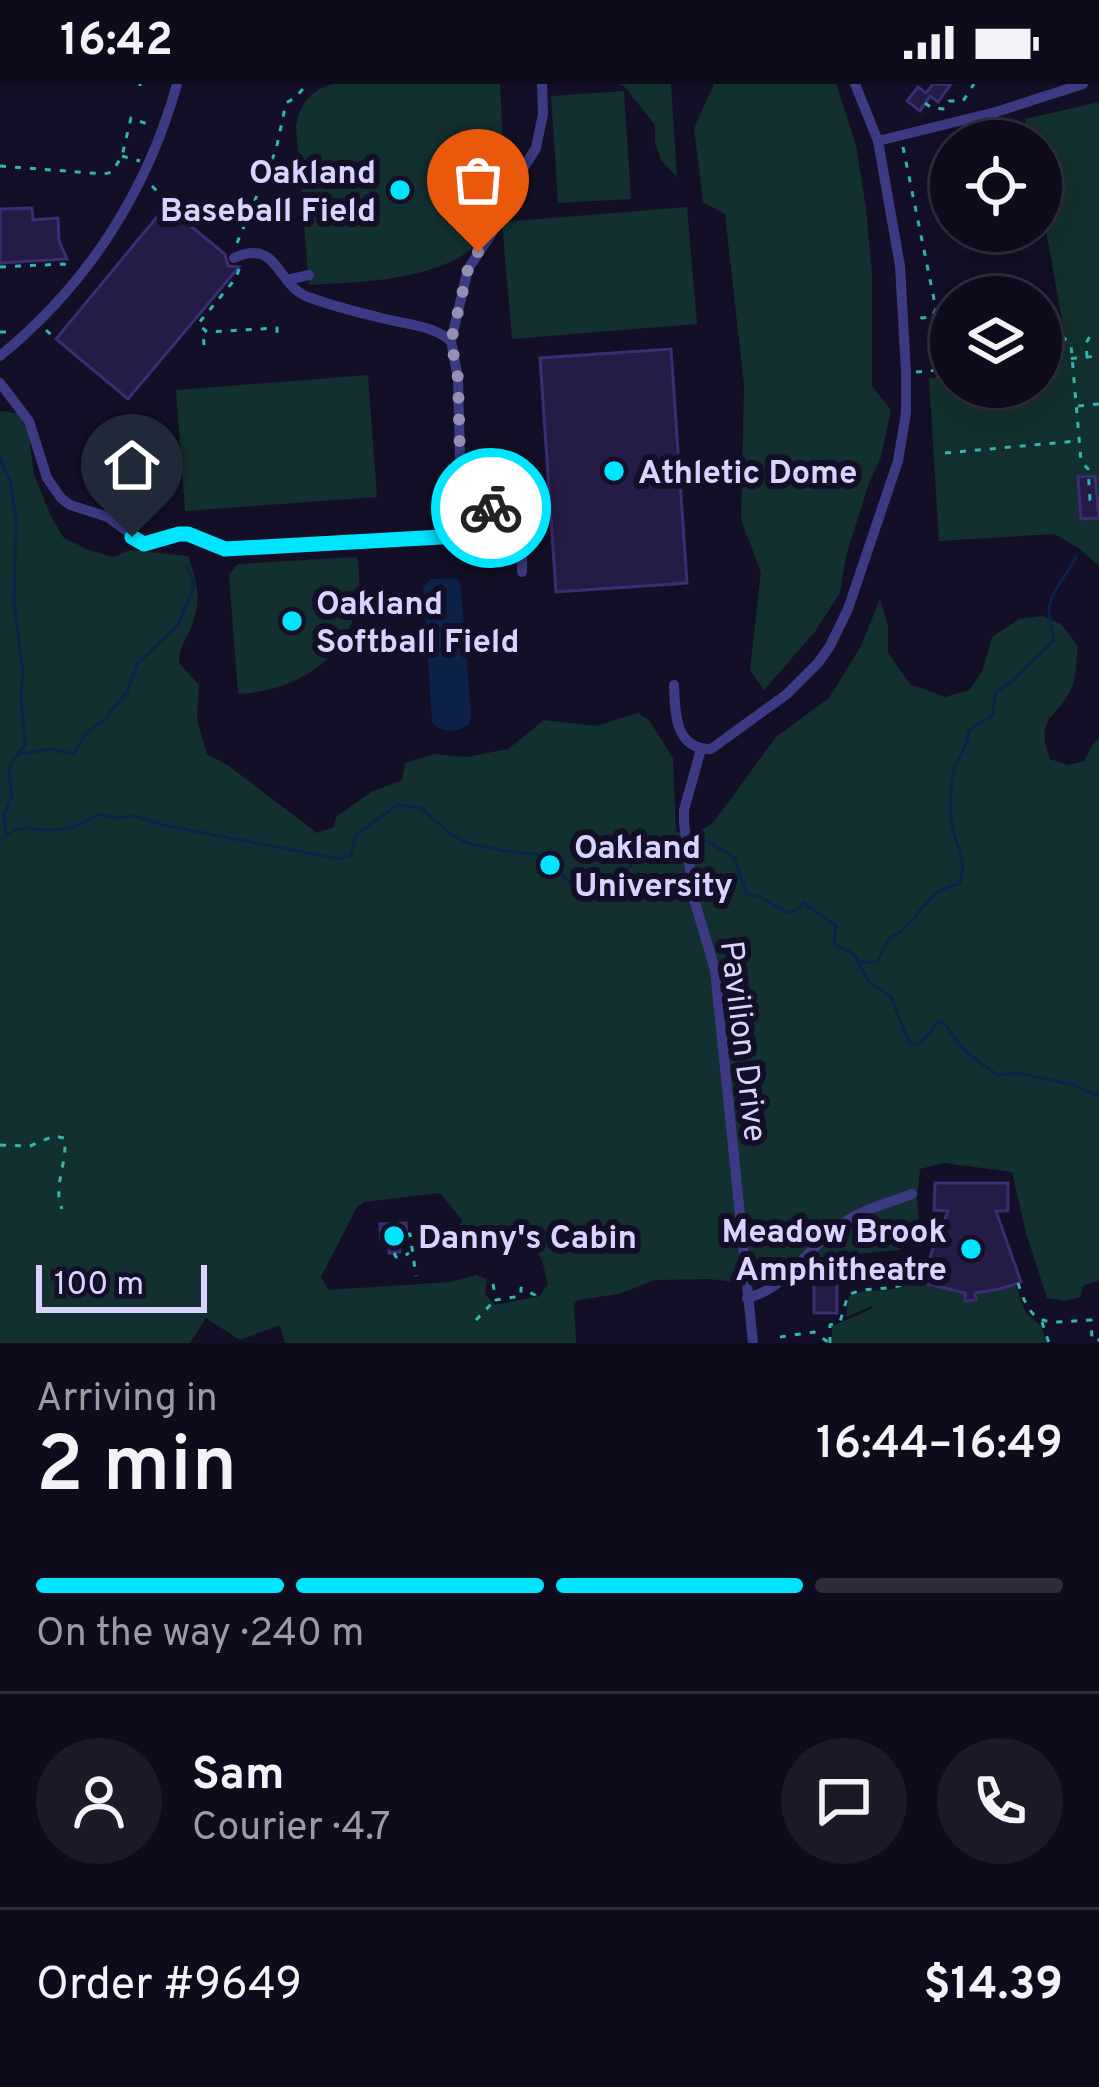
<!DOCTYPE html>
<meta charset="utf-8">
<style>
body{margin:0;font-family:Overpass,sans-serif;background:#1c1929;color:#f1f3f6;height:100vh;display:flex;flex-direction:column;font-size:45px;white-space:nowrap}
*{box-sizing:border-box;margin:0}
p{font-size:39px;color:#9b9ba3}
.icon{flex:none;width:66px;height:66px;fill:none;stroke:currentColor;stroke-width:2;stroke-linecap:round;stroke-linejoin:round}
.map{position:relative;height:1259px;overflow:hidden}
.details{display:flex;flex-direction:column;background:#0e0b1c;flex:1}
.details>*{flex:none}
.fabs{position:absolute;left:930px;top:36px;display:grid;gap:24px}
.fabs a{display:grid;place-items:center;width:132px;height:132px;border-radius:50%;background:#0e0b1c;box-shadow:0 12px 48px #0002,0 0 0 3px #2e2b3b;font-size:60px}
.scale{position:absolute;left:36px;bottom:30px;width:171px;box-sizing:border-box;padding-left:12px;border:6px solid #d9d4ff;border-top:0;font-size:33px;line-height:42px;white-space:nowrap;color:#d9d4ff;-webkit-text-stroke:9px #130f26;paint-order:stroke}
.pin{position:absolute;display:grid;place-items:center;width:102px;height:102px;color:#fff;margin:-123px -51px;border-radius:50% 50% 50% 0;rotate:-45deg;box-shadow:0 0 12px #0007}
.pin .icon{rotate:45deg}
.courier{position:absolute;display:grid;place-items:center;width:120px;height:120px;margin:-60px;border:9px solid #00e5ff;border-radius:50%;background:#fff;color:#222;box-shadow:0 3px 15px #0007}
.headline em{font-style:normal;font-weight:600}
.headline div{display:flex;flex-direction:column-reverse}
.headline{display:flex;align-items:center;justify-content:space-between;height:204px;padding:0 36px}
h1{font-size:78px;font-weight:600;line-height:90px}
.bar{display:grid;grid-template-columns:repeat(4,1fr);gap:18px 12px;align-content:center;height:144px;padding:0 36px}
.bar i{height:15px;border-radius:9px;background:#2e2b3b}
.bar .active{background:#00e5ff}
.bar p{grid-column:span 4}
.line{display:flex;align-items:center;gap:30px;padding:0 36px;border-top:3px solid #2e2b3b}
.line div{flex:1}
.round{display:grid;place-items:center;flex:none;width:126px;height:126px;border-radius:63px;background:#1c1929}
.status{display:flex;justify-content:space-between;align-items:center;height:84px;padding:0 60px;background:#0e0b1c;direction:ltr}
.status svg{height:33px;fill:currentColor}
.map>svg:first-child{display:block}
.green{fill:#12302f;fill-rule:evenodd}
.water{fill:#0c2248}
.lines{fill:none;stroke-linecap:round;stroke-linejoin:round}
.stream{stroke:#0c2248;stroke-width:3}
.building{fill:#241b47;stroke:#3b2d73;stroke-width:3}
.path{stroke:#2fb8b0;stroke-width:3;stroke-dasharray:6 9;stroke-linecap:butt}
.minor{stroke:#3d3a85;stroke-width:10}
.done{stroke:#948fb3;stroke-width:12;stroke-dasharray:0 21.6}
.route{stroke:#00e5ff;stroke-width:15}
.poi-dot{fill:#00e5ff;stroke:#130f26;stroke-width:4.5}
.labels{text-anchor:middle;stroke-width:12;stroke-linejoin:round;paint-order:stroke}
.poi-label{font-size:33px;font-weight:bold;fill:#d9d4ff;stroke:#130f26;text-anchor:start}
.street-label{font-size:33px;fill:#d9d4ff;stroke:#130f26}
</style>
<div class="status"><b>16:42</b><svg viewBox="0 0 49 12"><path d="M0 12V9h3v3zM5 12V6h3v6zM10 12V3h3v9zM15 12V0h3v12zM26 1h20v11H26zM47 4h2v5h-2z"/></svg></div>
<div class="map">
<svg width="1099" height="1259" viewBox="0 0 1099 1259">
<rect width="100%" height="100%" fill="#130f26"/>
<g class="green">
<path d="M332,0H500C502,39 508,112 488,146C459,197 360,198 309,201L296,43C300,20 309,7 332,0Z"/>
<path d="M618,0H671L677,93L661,76L655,59V41L624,2Z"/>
<path d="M714,0H836L856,61L866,124L872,190V302L891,326L881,373L869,399L846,472L840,509L814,549L764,606L750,586L761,488L741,436L744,301L725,130L703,118L694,44Z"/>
<path d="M624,7L631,115L558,119L551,12Z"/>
<path d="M1099,18V482L1077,463L1054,450L939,457L929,294L951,292V303H1041V283L1062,281L1065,252L1041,119V57H1029L1025,35Z"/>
<path d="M687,123L697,240L512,255L502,138Z"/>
<path d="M368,291L377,413L185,427L176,306Z"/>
<path d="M4,327L19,330L28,346L34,391L51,432L63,453L89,466L113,473L130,466L188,472C197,498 202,514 192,541C186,557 180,560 179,579L199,601L197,636L207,670L229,682L317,749L334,743L336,733L371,708L402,696L405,679L433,670L467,673L508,665L544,636L596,642L638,629L649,636L673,674L676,748L699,747L713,739L776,653L829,614L861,562L880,515L888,542V569L910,600L945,613L969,606L982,588L992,553L1019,535L1043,532L1061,540L1078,562C1076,575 1077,592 1072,603C1057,637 1034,630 1050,675L1068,681L1084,677L1095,657L1099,656V1197L1084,1201L1080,1213L1065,1217L1047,1214L1026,1149L1012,1088L944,1079L920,1085L917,1114L920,1145L900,1166L826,1173L769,1181L734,1198L710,1195L655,1196L619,1210L578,1216L574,1220L576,1259H285L280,1241L240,1256L206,1234L190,1259H0V328ZM440,1109L462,1136L457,1150L460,1164L473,1159L529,1155L542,1176L548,1200L540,1212L495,1221L485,1210L487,1195L476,1191L450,1198L328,1206L321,1193L357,1123L364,1118Z"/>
<path d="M357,473C371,554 315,606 238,610L229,491L238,480Z"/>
<path d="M912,1197L965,1209L966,1217L975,1216V1209L987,1208L1015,1200L1025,1227L1041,1242L1047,1259H832V1242L873,1224L871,1222L846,1233L849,1212C873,1201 887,1213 912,1197Z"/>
</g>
<path class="water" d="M454,494L459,497L461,504L471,632L469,640C458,649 440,650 432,638L423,503L431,495Z"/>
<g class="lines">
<g class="stream">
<path d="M0,374L10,397L16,435L14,519L23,588L21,612L25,661L11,679L9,690L12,711L4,731L6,749"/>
<path d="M20,670L51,665L73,670L87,648L103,637L127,608L137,580L178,541L194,502L187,482"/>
<path d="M693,754H701L734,773L747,810L758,812L788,829L797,826L804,819L836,842L834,860L854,870L869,898L891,913L909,958L916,961L920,960L939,937L944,939L964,966L997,991L1018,989L1074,1001L1099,1012"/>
<path d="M0,756C24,738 23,745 49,746C69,747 83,739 99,730L113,734L135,732L163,741L339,775L351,771L356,751L397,721L421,724L453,752L468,759L503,767L536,770L572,800L581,801L620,796L625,793C633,768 660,763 683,756"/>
<path d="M862,878H877L890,853C921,841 919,808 959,800C970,776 952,758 951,733C950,718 950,698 955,683C961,670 967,662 969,646L993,631L995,609L1012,597L1054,556C1052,547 1049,536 1049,526C1050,507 1068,490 1076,473"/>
</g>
</g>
<g class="building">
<path d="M933,0H951L938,18L930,12L920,27L907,17L918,3L926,9Z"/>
<path d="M166,122L225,170L228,182L239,183L128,315L56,255Z"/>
<path d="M32,124L33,136L58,134L59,157L67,175L0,179V125Z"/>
<path d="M671,265L687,499L556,508L540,274Z"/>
<path d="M1095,392L1099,434L1081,435L1078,393Z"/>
<path d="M935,1099H1008V1127H996L1021,1198L1000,1205L975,1209L976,1216L965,1217V1209L920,1198L948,1127L934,1126Z"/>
<path d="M406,1139L407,1154L399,1155L400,1168L389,1169V1155H381L380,1140Z"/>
<path d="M900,1180V1195L857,1196V1181Z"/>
<rect x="814" y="1195" width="23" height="34"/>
</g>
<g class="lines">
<g class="path">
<path d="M140,2V0"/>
<path d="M925,19L932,24L945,25L949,17H963L974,0"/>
<path d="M903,63L936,225L932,233L922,234L913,229"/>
<path d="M122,72L140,77"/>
<path d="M0,82L104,90L112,88L122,72L131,34L150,41"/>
<path d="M1041,86L1060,83"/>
<path d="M152,102L174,124L172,127"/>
<path d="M237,159L276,66L286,19L296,13L307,0"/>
<path d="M0,183L64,180L68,183"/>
<path d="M239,185L236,194L198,240L207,248L277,244V256"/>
<path d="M46,246L56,255"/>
<path d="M0,248H8"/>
<path d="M1062,252L1071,261L1081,377L1088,385L1090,416L1099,415"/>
<path d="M204,261L203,248H206"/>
<path d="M946,265L942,267L946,284"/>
<path d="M1087,273L1086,259L1093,247"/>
<path d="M1041,277L1099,272"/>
<path d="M916,288L951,285"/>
<path d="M1078,322L1099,320"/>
<path d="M945,369L1077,357"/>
<path d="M0,1061L30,1062L54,1052L64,1054C69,1077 52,1102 62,1125"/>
<path d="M407,1150H410L416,1192"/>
<path d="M394,1169L396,1173L401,1174L409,1169"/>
<path d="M1018,1199C1033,1247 1046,1238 1091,1236L1092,1256H1099"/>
<path d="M493,1200L496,1216L521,1212V1204L535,1211L537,1218"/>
<path d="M476,1236L495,1216"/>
<path d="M1042,1238L1049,1259"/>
<path d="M780,1253L814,1248L828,1258"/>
<path d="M830,1259V1241L840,1238L848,1211C866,1202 884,1207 901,1201C908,1198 914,1195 921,1194"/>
</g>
<g class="minor">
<path d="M878,57L996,28L1083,0"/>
<path d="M234,174C279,154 275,200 308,213C332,222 357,228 381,234C404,240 433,241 451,257"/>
<path d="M287,196L309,191"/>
<path d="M0,272C87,201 147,108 177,0"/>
<path d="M0,299L29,337L47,394L61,414L70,421L108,433L144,460L188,450L225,465L495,450L508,446"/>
<path d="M522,488V467L500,433L470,399L460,375L458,294L451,257L468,185L492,149L508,109L536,64L543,30L542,0"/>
<path d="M674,601C675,630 675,665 711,665L787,610L818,579L830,562L848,525L898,377L906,329V288L900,182L878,57L855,0"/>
<path d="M701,665L684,726V739L694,815L715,886L753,1259"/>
<path d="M747,1214C784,1206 806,1167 835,1145C861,1125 883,1121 912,1110"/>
</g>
</g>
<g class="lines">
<path class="done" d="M478,168L468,185L451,257L458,294L460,375L470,398L491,424"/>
<path class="route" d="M132,453L144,460L179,450H188L225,465L495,450L508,446L491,424"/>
</g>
<g class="poi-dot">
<circle cx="400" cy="106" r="12"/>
<circle cx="614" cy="387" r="12"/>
<circle cx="292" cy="537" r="12"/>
<circle cx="550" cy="781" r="12"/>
<circle cx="394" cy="1152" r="12"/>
<circle cx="971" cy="1165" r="12"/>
</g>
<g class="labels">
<g class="poi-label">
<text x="376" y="99" text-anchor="end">Oakland<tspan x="376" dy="38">Baseball Field</tspan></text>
<text x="638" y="399">Athletic Dome</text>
<text x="316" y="530">Oakland<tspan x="316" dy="38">Softball Field</tspan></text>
<text x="574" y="774">Oakland<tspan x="574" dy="38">University</tspan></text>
<text x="947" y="1158" text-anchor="end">Meadow Brook<tspan x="947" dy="38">Amphitheatre</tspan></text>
<text x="418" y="1164">Danny's Cabin</text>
</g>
<g class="street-label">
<text transform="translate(745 957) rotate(83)" y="12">Pavilion Drive</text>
</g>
</g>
</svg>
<div class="fabs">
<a><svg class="icon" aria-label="locate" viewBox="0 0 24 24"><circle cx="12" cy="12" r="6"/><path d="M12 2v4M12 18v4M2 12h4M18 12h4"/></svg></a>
<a><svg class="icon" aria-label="layers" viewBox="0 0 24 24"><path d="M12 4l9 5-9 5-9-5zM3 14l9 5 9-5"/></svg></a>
</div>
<div class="scale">100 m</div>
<div class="pin" style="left:478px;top:168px;background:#ea580c"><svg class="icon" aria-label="bag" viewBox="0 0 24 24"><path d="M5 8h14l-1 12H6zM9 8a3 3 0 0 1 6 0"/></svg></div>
<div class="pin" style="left:132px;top:453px;background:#1f2937"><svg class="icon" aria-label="home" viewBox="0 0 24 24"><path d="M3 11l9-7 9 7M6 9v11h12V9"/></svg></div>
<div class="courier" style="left:491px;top:424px"><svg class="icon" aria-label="bike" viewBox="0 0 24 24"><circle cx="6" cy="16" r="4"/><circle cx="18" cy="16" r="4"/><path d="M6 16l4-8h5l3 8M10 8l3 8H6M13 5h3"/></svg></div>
</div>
<section class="details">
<div class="headline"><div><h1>2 min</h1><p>Arriving in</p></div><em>16:44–16:49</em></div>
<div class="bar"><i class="active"></i><i class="active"></i><i class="active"></i><i></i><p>On the way · 240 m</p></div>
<div class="line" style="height:216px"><a class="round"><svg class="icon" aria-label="person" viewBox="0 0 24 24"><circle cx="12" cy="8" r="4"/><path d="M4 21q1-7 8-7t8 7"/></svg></a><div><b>Sam</b><p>Courier · 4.7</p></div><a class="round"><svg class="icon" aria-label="chat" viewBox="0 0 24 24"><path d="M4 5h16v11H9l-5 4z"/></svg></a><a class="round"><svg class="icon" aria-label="phone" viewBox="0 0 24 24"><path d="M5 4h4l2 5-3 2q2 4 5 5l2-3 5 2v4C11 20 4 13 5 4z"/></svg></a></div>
<div class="line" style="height:156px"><div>Order #9649</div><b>$14.39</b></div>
</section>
